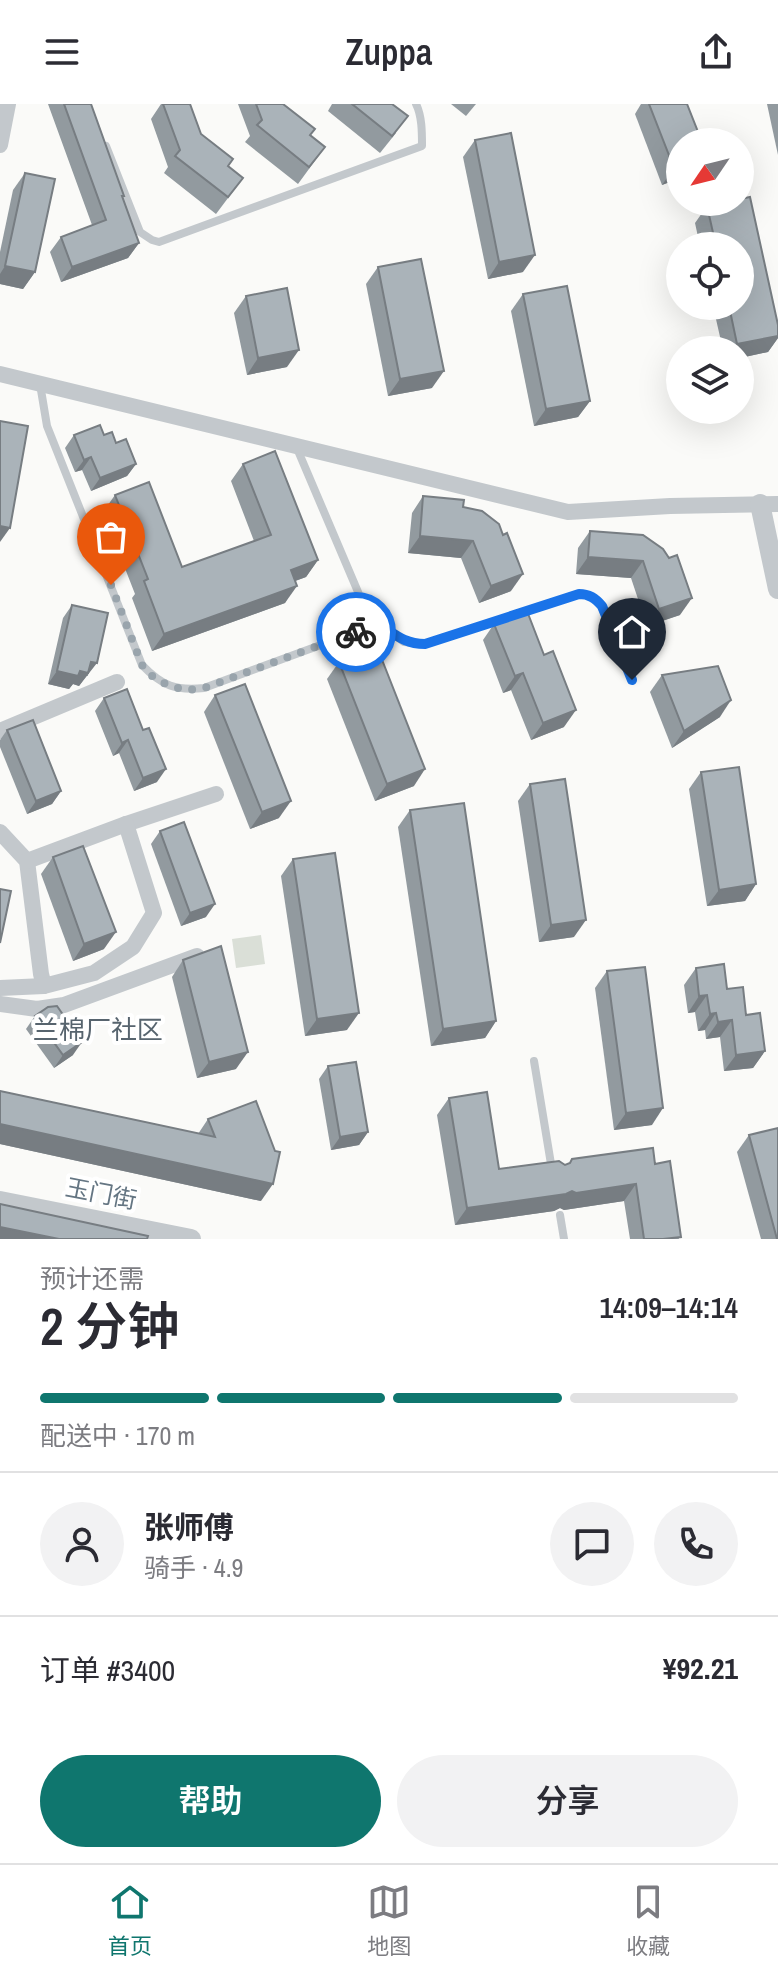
<!DOCTYPE html>
<html lang="zh">
<meta charset="utf-8">
<style>
body{margin:0;font-family:"Archivo Narrow","Noto Sans SC",sans-serif;background:#f2f2f3;color:#2b2b33;height:100vh;display:flex;flex-direction:column;font-size:30px;white-space:nowrap}
*{box-sizing:border-box;margin:0}
p{font-size:26px;color:#7c7c81}
.icon{flex:none;width:44px;height:44px;fill:none;stroke:currentColor;stroke-width:2;stroke-linecap:round;stroke-linejoin:round}
.map{position:relative;height:1135px;overflow:hidden}
.drawer{display:flex;flex-direction:column;background:#fff;flex:1}
.drawer>*{flex:none}
.needle{width:52px;rotate:235deg}
.controls{position:absolute;left:666px;top:24px;display:grid;gap:16px}
.controls a{display:grid;place-items:center;width:88px;height:88px;border-radius:50%;background:#fff;box-shadow:0 8px 32px #0002;font-size:40px}
.pin{position:absolute;display:grid;place-items:center;width:68px;height:68px;color:#fff;margin:-82px -34px;border-radius:50% 50% 50% 0;rotate:-45deg;box-shadow:0 0 8px #0007}
.pin .icon{rotate:45deg}
.courier{position:absolute;display:grid;place-items:center;width:80px;height:80px;margin:-40px;border:6px solid #1a73e8;border-radius:50%;background:#fff;color:#222;box-shadow:0 2px 10px #0007}
.head em{font-style:normal;font-weight:600}
.head div{display:flex;flex-direction:column-reverse}
.head{display:flex;align-items:center;justify-content:space-between;height:136px;padding:0 40px}
h1{font-size:52px;font-weight:600;line-height:60px}
.bar{display:grid;grid-template-columns:repeat(4,1fr);gap:12px 8px;align-content:center;height:96px;padding:0 40px}
.bar i{height:10px;border-radius:6px;background:#e1e1e2}
.bar .selected{background:#0f766e}
.bar p{grid-column:span 4}
.line{display:flex;align-items:center;gap:20px;padding:0 40px;border-top:2px solid #e1e1e2}
.line div{flex:1}
.round{display:grid;place-items:center;flex:none;width:84px;height:84px;border-radius:42px;background:#f2f2f3}
.cta{display:flex;gap:16px;margin-top:auto;padding:16px 40px}
.cta a{flex:1;height:92px;border-radius:48px;background:#0f766e;color:#fff;font-size:32px;font-weight:600;line-height:92px;text-align:center}
.cta a+a{background:#f2f2f3;color:#2b2b33}
header{display:flex;justify-content:space-between;align-items:center;height:104px;padding:0 40px;background:#fff;font-size:36px;font-weight:600}
.tab-bar{display:flex;justify-content:space-around;align-items:center;height:112px;border-top:2px solid #e1e1e2;background:#fff;font-size:22px;color:#7c7c81}
.tab-bar a{display:grid;justify-items:center;gap:4px}
.tab-bar .selected{color:#0f766e}
.map>svg:first-child{display:block}
.green{fill:#dadfd7}
.lines{fill:none;stroke-linecap:round;stroke-linejoin:round}
.service{stroke:#c3c8cc;stroke-width:8}
.minor{stroke:#c3c8cc;stroke-width:16}
.tertiary{stroke:#c3c8cc;stroke-width:20}
.wall{fill:#929a9f}
.shaded-wall{fill:#777d82}
.building{fill:#aab3b9;stroke:#777d82;stroke-width:2}
.done{stroke:#99a4ac;stroke-width:8;stroke-dasharray:0 14.4}
.route{stroke:#1a73e8;stroke-width:10}
.labels{text-anchor:middle;stroke-width:8;stroke-linejoin:round;paint-order:stroke}
.street-label{font-size:24px;fill:#657683;stroke:#fff}
.neighbourhood-label{font-size:26px;fill:#57646e;stroke:#fff}
</style>
<header><svg class="icon" aria-label="menu" viewBox="0 0 24 24"><path d="M4 6h16M4 12h16M4 18h16"/></svg>Zuppa<svg class="icon" aria-label="share" viewBox="0 0 24 24"><path d="M12 15V3M7 8l5-5 5 5M5 13v7h14v-7"/></svg></header>
<div class="map">
<svg width="778" height="1135" viewBox="0 0 778 1135">
<rect width="100%" height="100%" fill="#fafaf8"/>
<path class="green" d="M261,831L265,860L236,864L232,835Z"/>
<g class="lines">
<g class="service">
<path d="M106,42L140,128L152,136L159,138L422,42C422,28 422,12 416,0"/>
<path d="M40,280L47,322L142,561C162,582 176,587 204,584L356,528"/>
<path d="M296,342L364,502"/>
<circle cx="368" cy="517" r="15"/>
<path d="M382,522L404,538L425,540L579,490C586,490 592,491 597,497C607,506 626,561 632,576"/>
<path d="M371,532L379,554"/>
<path d="M534,957L552,1066"/>
<path d="M560,1111L564,1135"/>
</g>
<g class="minor">
<path d="M0,41L8,0"/>
<path d="M0,270L568,408L670,402L778,400"/>
<path d="M0,627L117,578"/>
<path d="M0,728L27,757L41,870L44,882"/>
<path d="M27,757L126,720L216,690"/>
<path d="M0,884L44,882L94,869L133,843L154,809L126,720"/>
<path d="M0,900L37,905L64,901L197,852"/>
</g>
<g class="tertiary">
<path d="M760,400L778,485"/>
<path d="M0,1097L191,1135"/>
</g>
</g>
<g class="wall">
<path d="M48,0H91L124,92L123,94L139,139L128,154L61,178L50,148L61,133L92,121Z"/>
<path d="M161,0H190L201,30L228,62L243,74L216,110L164,69L168,63L151,15Z"/>
<path d="M238,0H283L310,32L325,43L298,80L245,38L250,32Z"/>
<path d="M332,0H393L396,29L380,49L328,7Z"/>
<path d="M451,0H476L466,12Z"/>
<path d="M641,0H687L680,74L662,81L635,10Z"/>
<path d="M767,0H778V51Z"/>
<path d="M475,36L523,168L488,175L463,53Z"/>
<path d="M25,69L35,168L23,185L0,180V148L13,86Z"/>
<path d="M750,93L778,221V234L768,248L740,254V246H723L713,202H740V142H700L695,119L707,102L726,98H740V95Z"/>
<path d="M378,163L432,284L388,292L366,180Z"/>
<path d="M523,190L590,297L578,313L534,322L511,207Z"/>
<path d="M246,192L287,263L247,271L234,209Z"/>
<path d="M74,331H104L116,339L136,360L127,372L91,387L82,366L75,368L65,344Z"/>
<path d="M243,360L318,456L306,473L295,477L285,499L152,547L132,494L135,490L103,408L115,391L182,463L254,437L231,377Z"/>
<path d="M423,392L463,403L511,487L479,499L461,454L408,449L412,409Z"/>
<path d="M590,427L669,454L680,511L647,522L631,474L576,470L578,444Z"/>
<path d="M72,501L88,572H86L79,582L73,580L69,585L48,580L63,514Z"/>
<path d="M494,520L564,623L531,636L511,586L503,589L483,536Z"/>
<path d="M339,558L414,682L375,697L327,575Z"/>
<path d="M662,571L720,613L672,644L650,588Z"/>
<path d="M215,591L279,714L250,725L204,608Z"/>
<path d="M104,594L157,678L134,687L119,649L113,652L95,607Z"/>
<path d="M7,626L61,687L52,700L27,710L0,643V636Z"/>
<path d="M701,668L756,780L745,797L707,802L689,685Z"/>
<path d="M530,680L574,833L539,838L518,697Z"/>
<path d="M410,706L496,917L485,934L431,942L398,723Z"/>
<path d="M160,727L206,813L181,822L151,740Z"/>
<path d="M53,753L104,845L73,857L41,770Z"/>
<path d="M293,755L347,926L305,932L281,772Z"/>
<path d="M183,856L236,965L197,974L172,873Z"/>
<path d="M696,864L727,885L746,911L765,947L753,964L724,967L720,933L706,935L705,926L698,927L695,908L688,909L684,881Z"/>
<path d="M607,867L652,1021L614,1026L595,884Z"/>
<path d="M35,912L73,951L54,964L26,925Z"/>
<path d="M328,962L368,1028L359,1041L331,1046L319,975Z"/>
<path d="M0,987L198,1030L208,1015L261,1097L0,1040Z"/>
<path d="M449,994L499,1065L565,1061L655,1060L679,1135H630L624,1097L564,1106L560,1104L554,1107L455,1121L437,1011Z"/>
<path d="M749,1031L778,1135H761L737,1048Z"/>
</g>
<g class="shaded-wall">
<path d="M680,62V74L662,81L674,64Z"/>
<path d="M139,139L128,154L61,178L72,163Z"/>
<path d="M535,151L523,168L488,175L499,158Z"/>
<path d="M5,162L35,168L23,185L0,180V170Z"/>
<path d="M778,232V234L768,248L740,254V246H733L737,240Z"/>
<path d="M299,246L287,263L247,271L258,254Z"/>
<path d="M444,267L432,284L388,292L400,275Z"/>
<path d="M590,297L578,313L534,322L546,305Z"/>
<path d="M91,353L82,366L75,368L84,356Z"/>
<path d="M136,360L127,372L91,387L100,374Z"/>
<path d="M0,422L10,424L0,438Z"/>
<path d="M420,432L473,437L461,454L408,449Z"/>
<path d="M588,453L643,457L631,474L576,470Z"/>
<path d="M318,456L306,473L279,483L291,466Z"/>
<path d="M523,470L511,487L479,499L491,482Z"/>
<path d="M297,482L285,499L152,547L164,530Z"/>
<path d="M692,494L680,511L647,522L659,505Z"/>
<path d="M91,558L97,559L79,582L73,580L69,585L48,580L57,567H80Z"/>
<path d="M523,569L511,586L503,589L515,572Z"/>
<path d="M731,596L720,613L672,644L684,627Z"/>
<path d="M576,606L564,623L531,636L543,619Z"/>
<path d="M128,636L119,649L113,652L122,639Z"/>
<path d="M166,665L157,678L134,687L143,674Z"/>
<path d="M425,665L414,682L375,697L387,680Z"/>
<path d="M61,687L52,700L27,710L36,697Z"/>
<path d="M291,697L279,714L250,725L262,708Z"/>
<path d="M756,780L745,797L707,802L719,786Z"/>
<path d="M215,800L206,813L181,822L190,809Z"/>
<path d="M586,816L574,833L539,838L551,821Z"/>
<path d="M116,828L104,845L73,857L84,840Z"/>
<path d="M707,891L695,908L688,909L699,892Z"/>
<path d="M359,909L347,926L305,932L317,915Z"/>
<path d="M716,909L705,926L698,927L710,910Z"/>
<path d="M732,916L720,933L706,935L718,918Z"/>
<path d="M496,917L485,934L431,942L443,925Z"/>
<path d="M82,938L73,951L54,964L63,951Z"/>
<path d="M765,947L753,964L724,967L736,951Z"/>
<path d="M248,948L236,965L197,974L209,958Z"/>
<path d="M663,1004L652,1021L614,1026L626,1009Z"/>
<path d="M0,1020L273,1080L261,1097L0,1040Z"/>
<path d="M368,1028L359,1041L331,1046L340,1033Z"/>
<path d="M636,1080L624,1097L564,1106L560,1104L554,1107L455,1121L467,1104L572,1087Z"/>
<path d="M0,1123L59,1135H0Z"/>
</g>
<g class="building">
<path d="M64,0H91L124,92H122L139,139L72,163L61,133L106,116Z"/>
<path d="M163,0H190L201,30L233,55L228,62L243,74L228,93L175,52L180,46Z"/>
<path d="M256,0H283L315,25L310,31L325,43L309,63L257,21L262,16Z"/>
<path d="M352,0H392L408,12L392,32Z"/>
<path d="M649,0H687L702,38H680V62L674,64Z"/>
<path d="M511,29L535,151L499,158L475,36Z"/>
<path d="M25,69L55,75L35,168L5,162Z"/>
<path d="M750,93L778,221V232L737,240L729,202H740V142H716L707,102L726,98H740V95Z"/>
<path d="M421,155L444,267L400,275L378,163Z"/>
<path d="M567,182L590,297L546,305L523,190Z"/>
<path d="M287,184L299,246L258,254L246,192Z"/>
<path d="M0,317L28,322L10,424L0,422Z"/>
<path d="M100,321L104,331L112,328L116,339L126,335L136,360L100,374L91,353L84,356L74,331Z"/>
<path d="M275,347L318,456L291,466L297,482L164,530L144,477L148,475L115,391L149,378L182,463L271,431L243,360Z"/>
<path d="M423,392L464,396L463,403L482,407L499,420L503,431L507,429L523,470L491,482L473,437L420,432Z"/>
<path d="M590,427L643,431L663,445L669,454L677,451L692,494L659,505L643,457L588,453Z"/>
<path d="M72,501L108,509L97,559L91,558L88,569L80,567L78,572L57,567Z"/>
<path d="M527,507L544,551L553,547L576,606L543,619L523,569L515,572L494,520Z"/>
<path d="M377,543L425,665L387,680L339,558Z"/>
<path d="M718,562L731,596L684,627L662,571Z"/>
<path d="M245,580L291,697L262,708L215,591Z"/>
<path d="M127,585L143,626L149,624L166,665L143,674L128,636L122,639L104,594Z"/>
<path d="M33,616L61,687L36,697L7,626Z"/>
<path d="M739,663L756,780L719,786L701,668Z"/>
<path d="M565,675L586,816L551,821L530,680Z"/>
<path d="M464,699L496,917L443,925L410,706Z"/>
<path d="M184,718L215,800L190,809L160,727Z"/>
<path d="M83,742L116,828L84,840L53,753Z"/>
<path d="M335,749L359,909L317,915L293,755Z"/>
<path d="M0,785L11,787L0,839Z"/>
<path d="M221,842L248,948L209,958L183,856Z"/>
<path d="M724,860L727,885L743,883L746,911L760,909L765,947L736,951L732,916L718,918L716,909L710,910L707,891L699,892L696,864Z"/>
<path d="M645,863L663,1004L626,1009L607,867Z"/>
<path d="M57,902L82,938L63,951L35,912L48,903Z"/>
<path d="M356,958L368,1028L340,1033L328,962Z"/>
<path d="M0,987L215,1033L208,1015L256,997L275,1047L280,1048L273,1080L0,1020Z"/>
<path d="M487,988L499,1065L559,1057L565,1061L570,1059L572,1055L653,1044L655,1060L670,1057L681,1133L663,1135H644L636,1080L576,1089L572,1087L566,1090L467,1104L449,994Z"/>
<path d="M778,1024V1135H777L749,1031Z"/>
<path d="M0,1100L148,1132L147,1135H59L0,1123Z"/>
</g>
<g class="lines">
<path class="done" d="M111,481L142,561L154,574L170,582L187,586L204,584L356,528"/>
<path class="route" d="M356,528C366,536 377,533 382,522C397,532 406,540 425,540L579,490C589,490 595,494 602,502L632,576"/>
</g>
<g class="labels">
<g class="street-label">
<text transform="translate(101 1090) rotate(11)" y="8">玉门街</text>
</g>
<g class="neighbourhood-label">
<text x="98" y="935">兰棉厂社区</text>
</g>
</g>
</svg>
<div class="controls">
<a><svg class="needle" viewBox="-14 -14 28 28"><path d="M0-13l5 13h-10z" fill="#e53935"/><path d="M0 13l5-13h-10z" fill="#7c7c81"/></svg></a>
<a><svg class="icon" aria-label="locate" viewBox="0 0 24 24"><circle cx="12" cy="12" r="6"/><path d="M12 2v4M12 18v4M2 12h4M18 12h4"/></svg></a>
<a><svg class="icon" aria-label="layers" viewBox="0 0 24 24"><path d="M12 4l9 5-9 5-9-5zM3 14l9 5 9-5"/></svg></a>
</div>
<div class="pin" style="left:111px;top:481px;background:#ea580c"><svg class="icon" aria-label="bag" viewBox="0 0 24 24"><path d="M5 8h14l-1 12H6zM9 8a3 3 0 0 1 6 0"/></svg></div>
<div class="pin" style="left:632px;top:576px;background:#1f2937"><svg class="icon" aria-label="home" viewBox="0 0 24 24"><path d="M3 11l9-7 9 7M6 9v11h12V9"/></svg></div>
<div class="courier" style="left:356px;top:528px"><svg class="icon" aria-label="bike" viewBox="0 0 24 24"><circle cx="6" cy="16" r="4"/><circle cx="18" cy="16" r="4"/><path d="M6 16l4-8h5l3 8M10 8l3 8H6M13 5h3"/></svg></div>
</div>
<section class="drawer">
<div class="head"><div><h1>2 分钟</h1><p>预计还需</p></div><em>14:09–14:14</em></div>
<div class="bar"><i class="selected"></i><i class="selected"></i><i class="selected"></i><i></i><p>配送中 · 170 m</p></div>
<div class="line" style="height:144px"><a class="round"><svg class="icon" aria-label="person" viewBox="0 0 24 24"><circle cx="12" cy="8" r="4"/><path d="M4 21q1-7 8-7t8 7"/></svg></a><div><b>张师傅</b><p>骑手 · 4.9</p></div><a class="round"><svg class="icon" aria-label="chat" viewBox="0 0 24 24"><path d="M4 5h16v11H9l-5 4z"/></svg></a><a class="round"><svg class="icon" aria-label="phone" viewBox="0 0 24 24"><path d="M5 4h4l2 5-3 2q2 4 5 5l2-3 5 2v4C11 20 4 13 5 4z"/></svg></a></div>
<div class="line" style="height:104px"><div>订单 #3400</div><b>¥92.21</b></div>
<div class="cta"><a>帮助</a><a>分享</a></div>
</section>
<nav class="tab-bar">
<a class="selected"><svg class="icon" aria-label="home" viewBox="0 0 24 24"><path d="M3 11l9-7 9 7M6 9v11h12V9"/></svg>首页</a>
<a><svg class="icon" aria-label="map" viewBox="0 0 24 24"><path d="M3 6l6-2 6 2 6-2v14l-6 2-6-2-6 2zM9 4v14M15 6v14"/></svg>地图</a>
<a><svg class="icon" aria-label="saved" viewBox="0 0 24 24"><path d="M7 4h10v16l-5-4-5 4z"/></svg>收藏</a>
</nav>
